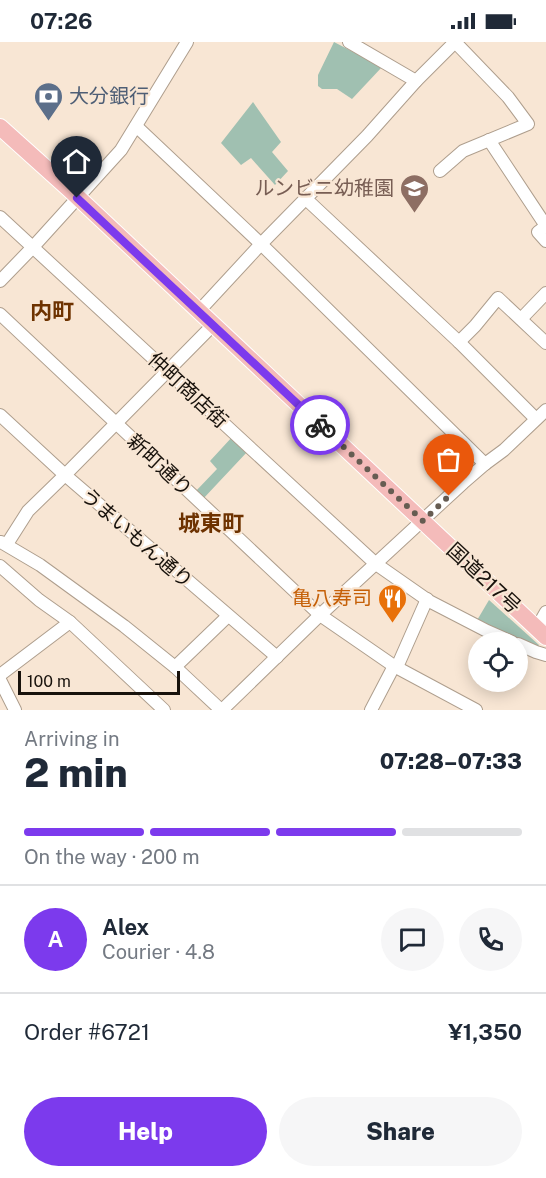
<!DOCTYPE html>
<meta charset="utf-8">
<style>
body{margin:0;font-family:"Public Sans","Noto Sans JP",sans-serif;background:#f6f6f7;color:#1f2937;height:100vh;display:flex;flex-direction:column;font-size:22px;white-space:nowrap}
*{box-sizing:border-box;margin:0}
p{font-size:20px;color:#747a83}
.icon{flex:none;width:33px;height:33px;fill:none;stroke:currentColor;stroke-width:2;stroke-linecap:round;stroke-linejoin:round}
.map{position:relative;height:668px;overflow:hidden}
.drawer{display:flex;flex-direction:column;background:#fff;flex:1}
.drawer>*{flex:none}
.controls{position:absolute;left:468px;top:590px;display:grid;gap:12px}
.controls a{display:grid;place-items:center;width:60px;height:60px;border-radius:50%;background:#fff;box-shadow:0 3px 15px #0003;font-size:30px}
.scale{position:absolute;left:18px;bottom:15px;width:162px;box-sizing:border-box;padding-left:6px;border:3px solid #18120c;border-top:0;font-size:16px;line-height:21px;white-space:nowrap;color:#18120c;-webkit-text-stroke:4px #f8e6d4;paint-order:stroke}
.pin{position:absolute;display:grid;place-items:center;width:51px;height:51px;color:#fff;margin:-62px -26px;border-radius:50% 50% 50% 0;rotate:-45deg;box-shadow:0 0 6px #0007}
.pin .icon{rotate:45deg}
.courier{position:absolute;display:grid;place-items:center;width:60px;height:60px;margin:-30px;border:4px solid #7c3aed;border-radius:50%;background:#fff;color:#222;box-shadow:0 2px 8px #0007}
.head em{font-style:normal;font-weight:800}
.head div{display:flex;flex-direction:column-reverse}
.head{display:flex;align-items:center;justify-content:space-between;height:102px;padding:0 24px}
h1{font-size:39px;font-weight:800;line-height:45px}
.bar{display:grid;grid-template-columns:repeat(4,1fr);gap:9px 6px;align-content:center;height:72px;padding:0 24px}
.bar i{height:8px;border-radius:4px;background:#e0e1e3}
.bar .active{background:#7c3aed}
.bar p{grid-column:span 4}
.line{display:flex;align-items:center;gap:15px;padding:0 24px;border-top:2px solid #e0e1e3}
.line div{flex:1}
.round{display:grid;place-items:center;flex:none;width:63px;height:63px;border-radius:32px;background:#f6f6f7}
.primary-button{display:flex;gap:12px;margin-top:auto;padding:12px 24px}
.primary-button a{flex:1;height:69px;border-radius:36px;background:#7c3aed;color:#fff;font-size:24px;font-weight:800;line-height:69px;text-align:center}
.primary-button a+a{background:#f6f6f7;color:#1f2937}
.status{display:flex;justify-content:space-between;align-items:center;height:42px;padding:0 30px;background:#fff;direction:ltr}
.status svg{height:16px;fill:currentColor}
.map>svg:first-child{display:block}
.green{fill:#a0c0b1}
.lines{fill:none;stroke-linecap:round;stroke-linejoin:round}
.minor-casing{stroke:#ae9e8d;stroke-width:14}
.highway-casing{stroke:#fff;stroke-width:18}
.minor{stroke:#fff;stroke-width:12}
.highway{stroke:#f4bbba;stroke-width:16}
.done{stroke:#665c52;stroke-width:6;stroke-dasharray:0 10.8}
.route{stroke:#7c3aed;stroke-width:8}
.labels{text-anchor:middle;stroke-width:4.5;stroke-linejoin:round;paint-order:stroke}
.service-label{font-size:20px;fill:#4e5e75;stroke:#f8e6d4;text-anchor:start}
.education-label{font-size:20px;fill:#785e54;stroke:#f8e6d4;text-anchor:end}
.street-label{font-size:20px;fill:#18120c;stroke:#f8e6d4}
.food-label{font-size:20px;fill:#c56008;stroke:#f8e6d4;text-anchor:end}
.quarter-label{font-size:22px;font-weight:bold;fill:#6d3200;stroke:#f8e6d4}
</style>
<div class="status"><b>07:26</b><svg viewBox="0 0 49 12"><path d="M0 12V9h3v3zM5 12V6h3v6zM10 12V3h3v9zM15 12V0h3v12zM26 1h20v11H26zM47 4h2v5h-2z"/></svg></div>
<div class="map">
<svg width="546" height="668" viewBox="0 0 546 668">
<rect width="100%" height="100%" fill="#f8e6d4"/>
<g class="green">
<path d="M334,0L382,25L352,57L337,47H322L318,44V33Z"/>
<path d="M253,60L281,100L272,110L288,129L275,143L251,116L241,123L221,101Z"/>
<path d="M233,394L248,409L202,458L195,450L217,427L210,419Z"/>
<path d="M489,558L539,603L536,607L476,580Z"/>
</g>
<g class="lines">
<defs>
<g id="minor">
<path d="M349,0L416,39"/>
<path d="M136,84L261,202L485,422"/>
<path d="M489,98L546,184L538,190L546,199"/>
<path d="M305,156L459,300L536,377"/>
<path d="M0,175L376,522L429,559L487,589L512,600"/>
<path d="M0,239L33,205L121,108L187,0"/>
<path d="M199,269L261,202L367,94L416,39L455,0L508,55L528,82L463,109L440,129"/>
<path d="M0,272L320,573L394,624L476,668"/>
<path d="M521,277L546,251"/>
<path d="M459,300L475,284L498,256L546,301"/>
<path d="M0,373L65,433L277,615"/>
<path d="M1,500L40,523L124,584L175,625L221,668"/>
<path d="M7,502L28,469L65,433L213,283"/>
<path d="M0,524L39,558L70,580L164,668"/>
<path d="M537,586L546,570"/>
<path d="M518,602L536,610L546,613"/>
<path d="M175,625L228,574"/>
<path d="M397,625L427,557"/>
<path d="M0,633L70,580"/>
<path d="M0,638L15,668"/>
<path d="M222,668L320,573L463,441L485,422L504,408L546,368"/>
<path d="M371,668L394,624"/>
</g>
<path id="highway" d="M0,85L69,147L546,595"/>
</defs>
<use href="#minor" class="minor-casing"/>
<use href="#highway" class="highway-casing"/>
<use href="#minor" class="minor"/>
<use href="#highway" class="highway"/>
</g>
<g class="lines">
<path class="done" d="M320,383L423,479L449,454"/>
<path class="route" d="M77,156L320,383"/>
</g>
<defs>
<symbol id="bank-pin" viewBox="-11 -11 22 30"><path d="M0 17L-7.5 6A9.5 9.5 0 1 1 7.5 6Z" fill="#5c6f8a" stroke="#f8e6d4"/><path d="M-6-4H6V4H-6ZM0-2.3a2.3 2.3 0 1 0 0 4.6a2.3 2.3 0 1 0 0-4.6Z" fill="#fff"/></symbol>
<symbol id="school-pin" viewBox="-11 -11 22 30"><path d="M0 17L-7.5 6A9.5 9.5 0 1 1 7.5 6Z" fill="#8d6e63" stroke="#f8e6d4"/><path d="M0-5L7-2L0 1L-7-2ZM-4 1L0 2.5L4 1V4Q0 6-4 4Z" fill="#fff"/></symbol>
<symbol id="restaurant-pin" viewBox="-11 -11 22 30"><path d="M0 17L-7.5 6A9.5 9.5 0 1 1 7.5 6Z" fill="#e8710a" stroke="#f8e6d4"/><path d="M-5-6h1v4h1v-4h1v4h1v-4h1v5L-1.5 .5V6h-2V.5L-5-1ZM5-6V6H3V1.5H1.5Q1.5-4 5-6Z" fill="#fff"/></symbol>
</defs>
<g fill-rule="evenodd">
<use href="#bank-pin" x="32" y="38" width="33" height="45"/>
<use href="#school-pin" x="398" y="130" width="33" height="45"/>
<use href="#restaurant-pin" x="376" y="540" width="33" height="45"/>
</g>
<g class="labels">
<g class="service-label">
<text x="69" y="61">大分銀行</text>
</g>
<g class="education-label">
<text x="394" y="153">ルンビニ幼稚園</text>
</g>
<g class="street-label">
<text transform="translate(188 348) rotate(43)" y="7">仲町商店街</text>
<text transform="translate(160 423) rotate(43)" y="7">新町通り</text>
<text transform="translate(137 496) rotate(41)" y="7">うまいもん通り</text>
<text transform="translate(484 536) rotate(43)" y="7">国道217号</text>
</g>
<g class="food-label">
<text x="372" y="563">亀八寿司</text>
</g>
<g class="quarter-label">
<text x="52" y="277">内町</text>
<text x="211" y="489">城東町</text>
</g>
</g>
</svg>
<div class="controls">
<a><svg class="icon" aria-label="locate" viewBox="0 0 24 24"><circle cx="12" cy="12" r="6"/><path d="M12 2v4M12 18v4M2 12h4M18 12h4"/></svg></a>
</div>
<div class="scale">100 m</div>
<div class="pin" style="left:449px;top:454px;background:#ea580c"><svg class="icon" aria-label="bag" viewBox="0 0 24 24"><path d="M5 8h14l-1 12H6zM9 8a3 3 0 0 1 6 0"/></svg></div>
<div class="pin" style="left:77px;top:156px;background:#1f2937"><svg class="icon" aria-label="home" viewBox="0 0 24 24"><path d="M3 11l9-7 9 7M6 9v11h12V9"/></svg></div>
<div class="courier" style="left:320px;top:383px"><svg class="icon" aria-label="bike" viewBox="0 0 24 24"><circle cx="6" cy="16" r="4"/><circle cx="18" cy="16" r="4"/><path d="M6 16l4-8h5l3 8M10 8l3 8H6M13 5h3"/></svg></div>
</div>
<section class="drawer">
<div class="head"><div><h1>2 min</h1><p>Arriving in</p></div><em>07:28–07:33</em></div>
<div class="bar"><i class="active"></i><i class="active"></i><i class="active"></i><i></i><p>On the way · 200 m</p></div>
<div class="line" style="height:108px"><b class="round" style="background:#7c3aed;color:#fff">A</b><div><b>Alex</b><p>Courier · 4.8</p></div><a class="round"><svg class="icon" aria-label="chat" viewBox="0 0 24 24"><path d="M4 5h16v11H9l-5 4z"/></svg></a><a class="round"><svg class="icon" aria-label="phone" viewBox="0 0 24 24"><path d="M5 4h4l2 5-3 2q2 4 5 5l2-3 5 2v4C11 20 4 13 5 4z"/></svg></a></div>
<div class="line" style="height:78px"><div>Order #6721</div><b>¥1,350</b></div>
<div class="primary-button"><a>Help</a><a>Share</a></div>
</section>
